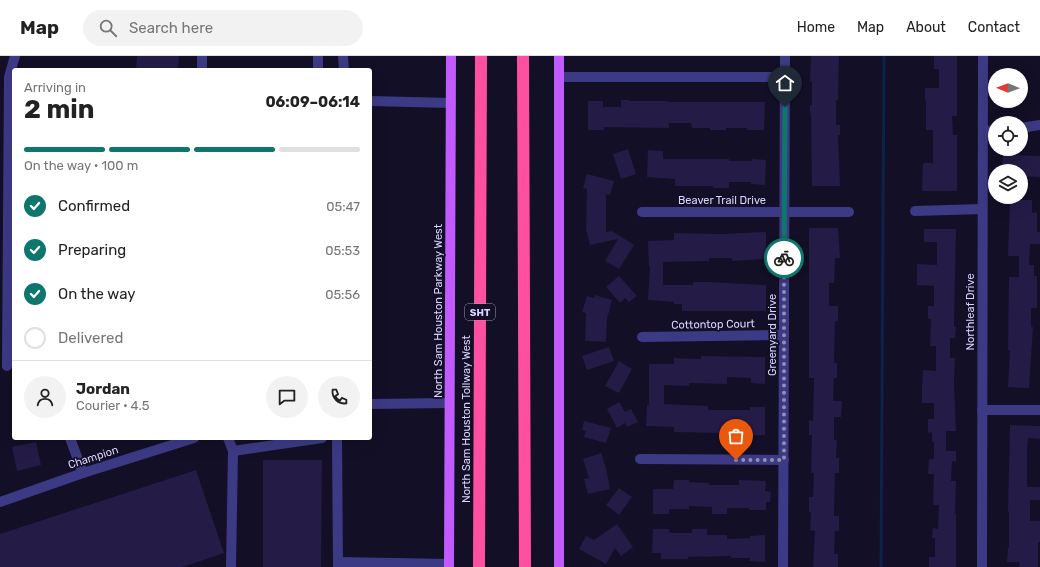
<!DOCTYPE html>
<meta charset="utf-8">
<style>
body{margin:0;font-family:Rubik,sans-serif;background:#f2f2f2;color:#222;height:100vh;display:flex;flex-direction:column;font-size:15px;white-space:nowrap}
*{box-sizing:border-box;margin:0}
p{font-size:13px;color:#767676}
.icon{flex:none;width:22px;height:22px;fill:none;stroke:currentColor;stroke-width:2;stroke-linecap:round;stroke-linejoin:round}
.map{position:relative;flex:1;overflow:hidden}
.drawer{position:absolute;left:12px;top:12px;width:360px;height:372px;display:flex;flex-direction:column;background:#fff;border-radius:4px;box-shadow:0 4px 16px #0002}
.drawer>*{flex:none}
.needle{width:26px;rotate:271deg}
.tools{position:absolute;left:988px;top:12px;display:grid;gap:8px}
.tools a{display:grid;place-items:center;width:40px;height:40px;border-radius:50%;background:#fff;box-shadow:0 4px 16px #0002;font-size:20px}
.pin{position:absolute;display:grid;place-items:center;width:34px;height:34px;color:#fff;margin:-41px -17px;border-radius:50% 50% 50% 0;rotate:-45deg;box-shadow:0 0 4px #0007}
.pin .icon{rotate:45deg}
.courier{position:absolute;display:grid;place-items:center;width:40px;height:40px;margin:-20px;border:3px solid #0f766e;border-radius:50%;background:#fff;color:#222;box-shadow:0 1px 5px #0007}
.overview em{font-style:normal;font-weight:700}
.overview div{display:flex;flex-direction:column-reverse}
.overview{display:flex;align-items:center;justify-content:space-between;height:68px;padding:0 12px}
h1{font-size:26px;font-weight:700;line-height:30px}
.bar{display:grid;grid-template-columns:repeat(4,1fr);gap:6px 4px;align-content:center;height:48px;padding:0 12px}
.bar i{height:5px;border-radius:3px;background:#e0e0e0}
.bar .on{background:#0f766e}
.bar p{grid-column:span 4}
.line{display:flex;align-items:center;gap:10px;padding:0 12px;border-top:1px solid #e0e0e0}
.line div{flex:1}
.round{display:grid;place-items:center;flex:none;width:42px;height:42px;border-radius:21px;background:#f2f2f2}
ol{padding:0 12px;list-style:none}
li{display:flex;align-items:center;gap:12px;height:44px}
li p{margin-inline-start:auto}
li .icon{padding:4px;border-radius:50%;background:#0f766e;color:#fff;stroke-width:4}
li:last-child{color:#767676}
li i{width:22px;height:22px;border:2px solid #e0e0e0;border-radius:50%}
header{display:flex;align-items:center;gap:24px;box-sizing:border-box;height:56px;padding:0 20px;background:#fff;border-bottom:1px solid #e0e0e0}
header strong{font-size:19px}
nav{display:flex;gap:22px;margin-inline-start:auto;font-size:14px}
.search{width:280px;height:36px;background:#f2f2f2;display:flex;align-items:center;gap:10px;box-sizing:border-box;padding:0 14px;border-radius:22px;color:#767676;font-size:15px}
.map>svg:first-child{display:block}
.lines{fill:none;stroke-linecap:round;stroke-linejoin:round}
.stream{stroke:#0c2248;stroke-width:3}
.building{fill:#241b47}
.minor{stroke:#3d3a85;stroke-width:10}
.major{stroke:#c25bff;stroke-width:10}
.highway{stroke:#ff4fa3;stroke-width:12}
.done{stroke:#948fb3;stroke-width:4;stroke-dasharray:0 7.2}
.route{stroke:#0f766e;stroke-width:5}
.labels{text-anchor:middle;stroke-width:3.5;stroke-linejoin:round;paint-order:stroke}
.shield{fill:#130f26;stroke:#9e99be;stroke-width:1}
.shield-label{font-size:10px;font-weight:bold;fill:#d9d4ff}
.street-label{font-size:11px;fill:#d9d4ff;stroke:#130f26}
</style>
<header>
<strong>Map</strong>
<div class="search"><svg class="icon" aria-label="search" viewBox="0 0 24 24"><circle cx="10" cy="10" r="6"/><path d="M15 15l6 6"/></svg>Search here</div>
<nav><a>Home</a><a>Map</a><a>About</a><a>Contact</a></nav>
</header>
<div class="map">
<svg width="1040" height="511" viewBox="0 0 1040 511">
<rect width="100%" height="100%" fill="#130f26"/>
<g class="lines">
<path class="stream" d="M881,511L884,0"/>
</g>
<g class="building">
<path d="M137,0H179L178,14H136Z"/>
<path d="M811,0H839L838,44H836V69H840V79H838L840,130H812L811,57H810V49H812V25H810Z"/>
<path d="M934,0H957V60H952L953,79H957V135H922L923,107H933V74H926V44H925V32H939V13H934Z"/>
<path d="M621,44H629V45H668V46H765L764,74H747V72H726V74H710V72H692L691,67H669V72L604,71V74H588V45H603V51H621Z"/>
<path d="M628,93L636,118L621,123L613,98Z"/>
<path d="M648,94L663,95V103H729V105H752V103L766,104L765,129L751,128V126H729V132H713V130H675V123L647,121Z"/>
<path d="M1003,99L1040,100V121L1021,120V115H1002Z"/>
<path d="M587,118L614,125L610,139L606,138V176L612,175L634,189L619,213L605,205L618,183L590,189L586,173L587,133L583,132Z"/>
<path d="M1010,144H1032V157L1037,156V176H1040V188H1030L1029,209H1034V220H1037V252H1031V271H1033L1029,332L1008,331L1010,294H1008L1009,221H1019V200H1008Z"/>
<path d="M809,172H838L840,202H835L834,227H829V250H838V265H835L834,307H837V322H834L833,345H842L841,361H834V384H837L836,402H839V417H835L834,460H839V475H835L834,498H838V511H813L815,475L810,474L811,456H809V441H813L814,417H811L812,379H809V364L813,365L814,322H809Z"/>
<path d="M924,173H956L954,271H956L955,282H950V302H955L954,327L956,375H946V395H956V406L952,405L951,425H956L955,458H956V511H929V501H935V482H932L933,472L938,473L939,449H933L934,418H928L929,403H934V386H932V376L928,377V363H934V347H922V332L923,314L936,315V290H930L931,263H928V250H934V230L917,229V208L937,209V186H924Z"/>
<path d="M766,176V203L732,205V202H709V205L663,206V229H693V226H709L766,229V255H682V248H674V246L648,244L650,211H649L648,185L674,184V177L721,178Z"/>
<path d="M619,220L637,240L629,246L625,242L620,247L606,231Z"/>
<path d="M595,239L612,244L607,263L606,286L585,285L586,257L582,256L587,240L594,242Z"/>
<path d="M609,291L614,305L587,314L582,300Z"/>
<path d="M701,300L765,301V328L751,327V322L727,321V328L689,327V330L664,329V348L708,350V354H750V351H765V379L720,381V377L674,376V371L646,370L647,349H649V308H674V302L701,303Z"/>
<path d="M619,305L632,313L619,337L605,330Z"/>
<path d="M619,346L625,356L631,353L638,366L627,371L625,367L617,372L607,353Z"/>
<path d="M584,365L611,372L606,387L584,381L586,375L582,374Z"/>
<path d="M1010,369L1040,370V383L1028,382L1027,395V431H1040V444H1030V465H1040V486H1038V511H1019L1020,506H1007L1008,492H1009V456H1008Z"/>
<path d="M36,386L41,409L17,415L12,391Z"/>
<path d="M601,397L606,412L610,433L588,438L584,423L589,422L583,403Z"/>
<path d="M263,404H322L321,511H263Z"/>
<path d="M196,414L224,497L182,511H0V478Z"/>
<path d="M674,424H689V426L709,427V429H739V424L766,425L765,435L771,436L770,446H766V454H749V452H727V458H712V451L689,450V453H669V458H653V433H673Z"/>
<path d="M619,432L632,441L619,459L606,449Z"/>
<path d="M617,468L633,491L621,500L615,492L606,508L579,493L586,480L594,484Z"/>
<path d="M653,473H669L670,477H692V473H707V479H727V483L750,482V480L765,479V506L750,505V502H731V500L688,501V503H661V497H652Z"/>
</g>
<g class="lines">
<g class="minor">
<path d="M343,0L344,14"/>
<path d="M202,14V0"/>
<path d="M318,14V0"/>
<path d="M559,21H785"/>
<path d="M370,45L451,47"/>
<path d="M1021,72L1040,69"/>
<path d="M983,76L995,74"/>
<path d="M915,155L982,153"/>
<path d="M642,156H849"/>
<path d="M642,281L784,279"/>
<path d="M7,310L9,21L15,0"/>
<path d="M370,348L449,347"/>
<path d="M982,354H1040"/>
<path d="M70,382L83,417"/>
<path d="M228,382L233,395L231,511"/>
<path d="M337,382L338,511"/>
<path d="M233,395L322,382"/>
<path d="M640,403L784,404"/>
<path d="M0,446L83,417L194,382"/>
<path d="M338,506L449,508"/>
<path d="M783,511L785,0"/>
<path d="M982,511L983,0"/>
</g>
<g class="major">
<path d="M449,511L451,0"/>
<path d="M559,511V0"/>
</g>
<g class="highway">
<path d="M523,0L525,511"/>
<path d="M479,511L481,0"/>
</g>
</g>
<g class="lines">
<path class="done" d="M736,404H784V202"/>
<path class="route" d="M784,202L785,51"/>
</g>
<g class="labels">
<rect class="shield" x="465" y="248" width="30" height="16" rx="3"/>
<g class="shield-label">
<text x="480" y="260">SHT</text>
</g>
<g class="street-label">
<text x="722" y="148">Beaver Trail Drive</text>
<text transform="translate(438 255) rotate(-90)" y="4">North Sam Houston Parkway West</text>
<text transform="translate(970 256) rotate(-90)" y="4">Northleaf Drive</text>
<text transform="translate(713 268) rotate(-1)" y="4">Cottontop Court</text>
<text transform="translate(772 279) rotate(-90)" y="4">Greenyard Drive</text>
<text transform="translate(466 363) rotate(-90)" y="4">North Sam Houston Tollway West</text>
<text transform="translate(93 401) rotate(-18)" y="4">Champion</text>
</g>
</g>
</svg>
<div class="tools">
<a><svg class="needle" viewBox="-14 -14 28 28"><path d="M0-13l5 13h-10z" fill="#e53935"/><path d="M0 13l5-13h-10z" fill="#767676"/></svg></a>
<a><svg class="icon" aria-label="locate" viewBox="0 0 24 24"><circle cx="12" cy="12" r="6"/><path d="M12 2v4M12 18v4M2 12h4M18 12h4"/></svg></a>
<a><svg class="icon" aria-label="layers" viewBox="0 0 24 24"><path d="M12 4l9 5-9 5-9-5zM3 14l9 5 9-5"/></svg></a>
</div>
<div class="pin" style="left:736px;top:404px;background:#ea580c"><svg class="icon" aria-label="bag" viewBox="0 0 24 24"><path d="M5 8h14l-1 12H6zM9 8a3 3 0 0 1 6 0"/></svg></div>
<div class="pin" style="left:785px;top:51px;background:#1f2937"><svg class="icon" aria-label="home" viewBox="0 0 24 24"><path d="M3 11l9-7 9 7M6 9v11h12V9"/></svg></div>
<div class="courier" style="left:784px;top:202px"><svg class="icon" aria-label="bike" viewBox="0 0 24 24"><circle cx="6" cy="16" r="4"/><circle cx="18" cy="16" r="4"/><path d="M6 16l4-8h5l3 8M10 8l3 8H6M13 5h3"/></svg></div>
<section class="drawer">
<div class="overview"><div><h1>2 min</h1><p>Arriving in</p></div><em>06:09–06:14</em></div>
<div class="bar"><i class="on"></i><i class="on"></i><i class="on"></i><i></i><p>On the way · 100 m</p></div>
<ol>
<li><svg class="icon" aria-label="check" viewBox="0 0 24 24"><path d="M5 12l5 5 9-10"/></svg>Confirmed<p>05:47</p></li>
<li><svg class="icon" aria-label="check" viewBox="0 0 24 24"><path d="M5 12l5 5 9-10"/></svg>Preparing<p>05:53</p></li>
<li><svg class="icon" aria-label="check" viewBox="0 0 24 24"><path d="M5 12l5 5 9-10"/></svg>On the way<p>05:56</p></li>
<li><i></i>Delivered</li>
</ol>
<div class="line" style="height:72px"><a class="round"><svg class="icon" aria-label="person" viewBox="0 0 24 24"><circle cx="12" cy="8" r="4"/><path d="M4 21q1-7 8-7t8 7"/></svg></a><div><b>Jordan</b><p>Courier · 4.5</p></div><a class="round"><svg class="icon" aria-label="chat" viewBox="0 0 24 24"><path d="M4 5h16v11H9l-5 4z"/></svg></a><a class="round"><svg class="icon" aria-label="phone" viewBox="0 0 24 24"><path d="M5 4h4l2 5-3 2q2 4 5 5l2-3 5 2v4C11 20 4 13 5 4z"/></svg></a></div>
</section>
</div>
